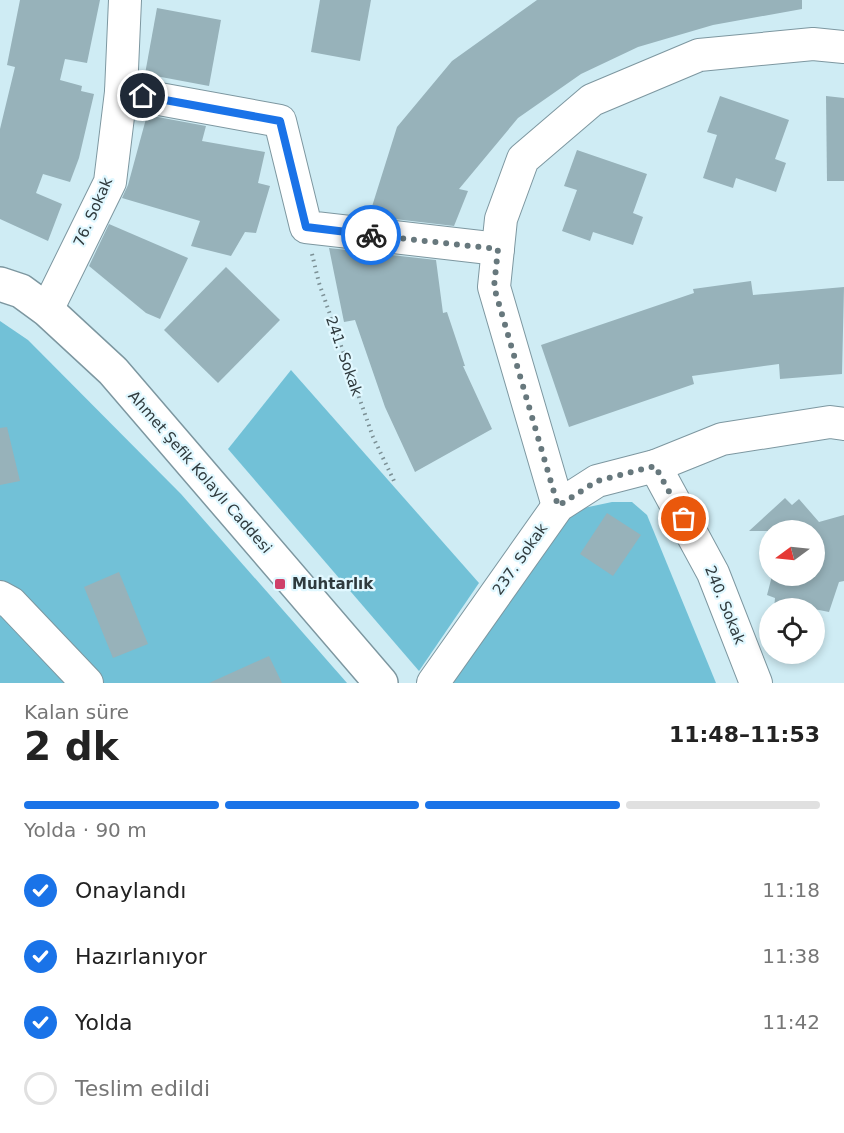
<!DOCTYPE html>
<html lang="tr">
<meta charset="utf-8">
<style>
body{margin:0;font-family:"DejaVu Sans",sans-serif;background:#f2f2f2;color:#222;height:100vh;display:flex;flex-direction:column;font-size:22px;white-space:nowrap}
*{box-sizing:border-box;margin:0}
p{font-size:20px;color:#767676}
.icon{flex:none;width:33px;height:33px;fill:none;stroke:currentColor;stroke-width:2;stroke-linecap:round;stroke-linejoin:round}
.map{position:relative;height:683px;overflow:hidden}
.panel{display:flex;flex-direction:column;background:#fff;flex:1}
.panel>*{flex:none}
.needle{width:39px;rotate:255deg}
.fabs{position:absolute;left:759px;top:520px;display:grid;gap:12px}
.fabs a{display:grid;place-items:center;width:66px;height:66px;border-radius:50%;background:#fff;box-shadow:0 3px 9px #0003;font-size:30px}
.pin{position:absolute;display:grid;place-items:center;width:51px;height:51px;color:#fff;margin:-26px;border:3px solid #fff;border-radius:50%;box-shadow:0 2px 6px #0007}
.courier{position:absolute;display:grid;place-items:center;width:60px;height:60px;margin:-30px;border:4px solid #1a73e8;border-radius:50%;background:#fff;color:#222;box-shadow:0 2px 8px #0007}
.headline em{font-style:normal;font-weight:700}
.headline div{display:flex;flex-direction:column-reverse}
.headline{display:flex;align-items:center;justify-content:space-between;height:102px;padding:0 24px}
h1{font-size:39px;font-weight:700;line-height:45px}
.bar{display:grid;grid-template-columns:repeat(4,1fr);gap:9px 6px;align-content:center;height:72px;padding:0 24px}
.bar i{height:8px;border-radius:4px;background:#e0e0e0}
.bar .current{background:#1a73e8}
.bar p{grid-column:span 4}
ol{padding:0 24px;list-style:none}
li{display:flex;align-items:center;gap:18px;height:66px}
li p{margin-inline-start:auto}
li .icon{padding:6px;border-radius:50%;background:#1a73e8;color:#fff;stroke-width:4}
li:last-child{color:#767676}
li i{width:33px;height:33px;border:3px solid #e0e0e0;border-radius:50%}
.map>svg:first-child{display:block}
.green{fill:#72c1d7}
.building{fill:#97b2ba}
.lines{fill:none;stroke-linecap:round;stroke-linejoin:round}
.minor-casing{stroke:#7d97a0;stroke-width:34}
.major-casing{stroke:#7d97a0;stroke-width:36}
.path{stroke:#7c9095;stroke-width:4;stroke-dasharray:1.5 4.5;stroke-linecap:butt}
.minor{stroke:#fff;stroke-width:32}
.major{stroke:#fff;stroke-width:33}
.done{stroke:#67787d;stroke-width:6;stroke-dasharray:0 10.8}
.route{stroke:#1a73e8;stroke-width:8}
.poi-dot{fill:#cf4068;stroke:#e1f8ff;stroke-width:2}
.labels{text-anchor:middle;stroke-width:4.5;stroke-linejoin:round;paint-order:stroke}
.street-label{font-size:15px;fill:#2f3a3d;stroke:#e1f8ff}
.poi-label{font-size:15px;font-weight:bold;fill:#2f3a3d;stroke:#e1f8ff;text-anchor:start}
</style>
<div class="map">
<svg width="844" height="683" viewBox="0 0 844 683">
<rect width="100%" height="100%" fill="#cfecf4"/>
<g class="green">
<path d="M0,321L28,340L181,494L347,683H0Z"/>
<path d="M291,370L479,583L419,671L228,449Z"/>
<path d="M612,502H632L647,515L716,683H450L561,522L579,509Z"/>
</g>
<g class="building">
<path d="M20,0H100L87,63L65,59L60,80L82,86L81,91L94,94L79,158L70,182L43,174L36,193L62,204L48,241L0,219V129L15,67L7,65Z"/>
<path d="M320,0H371L360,61L311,52Z"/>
<path d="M537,0H802V9L713,25L638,47L581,74L518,118L459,189L468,191L454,226L369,216L397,127L452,61Z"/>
<path d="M157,8L221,20L209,86L145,74Z"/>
<path d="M720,96L789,120L775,159L786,163L776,192L736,178L733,188L703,178L717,135L707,132Z"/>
<path d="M826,96L844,98V181H827Z"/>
<path d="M147,115L206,126L202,141L265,152L258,183L270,186L256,233L245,232L231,256L191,246L200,221L122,198L128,185Z"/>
<path d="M577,150L647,174L633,213L643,217L633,245L593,232L590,241L562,231L577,190L564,186Z"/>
<path d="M109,224L188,258L160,319L146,313L89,266Z"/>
<path d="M329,248L436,260L443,313L447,312L465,366H463L492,429L415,472L385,407L355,320L344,322Z"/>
<path d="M226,267L280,320L218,383L164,330Z"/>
<path d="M751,281L753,295L844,287L842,374L780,379L779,364L692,376L694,384L569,427L541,345L694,293L693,289Z"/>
<path d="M7,427L20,481L0,485V428Z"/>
<path d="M785,498L792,505L799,499L819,522L844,515V581L839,582L829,612L814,609H774L775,598L767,595L772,576H814V531H749Z"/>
<path d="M607,513L641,535L613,576L580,554Z"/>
<path d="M119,572L148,644L113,658L84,587Z"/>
<path d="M269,656L282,683H209Z"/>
</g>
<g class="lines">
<defs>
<g id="minor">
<path d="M121,92L280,121L306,227L498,249"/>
<path d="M47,310L110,182L121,92L125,0"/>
<path d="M655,466L713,573L756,683"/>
<path d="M558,506L494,287L501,219L523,159L592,100L699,55L813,44L844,47"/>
<path d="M0,597L11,603L87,683"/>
<path d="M433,683L558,506L597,481L655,466L722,439L830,422L844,424"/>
</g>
<path id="major" d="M0,284L21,291L47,310L113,371L381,683"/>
</defs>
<use href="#minor" class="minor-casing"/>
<use href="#major" class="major-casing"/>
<path class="path" d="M312,254L319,283L373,437L394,481"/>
<use href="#minor" class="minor"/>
<use href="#major" class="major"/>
</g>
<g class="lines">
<path class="done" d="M371,235L498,249L494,287L558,506L597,481L655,466L684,519"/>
<path class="route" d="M143,96L280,121L306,227L371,235"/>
</g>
<rect class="poi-dot" x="274" y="578" width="12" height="12" rx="3"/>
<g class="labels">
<g class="street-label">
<text transform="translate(93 212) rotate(-66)" y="5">76. Sokak</text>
<text transform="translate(344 356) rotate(71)" y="5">241. Sokak</text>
<text transform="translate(200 472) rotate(49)" y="5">Ahmet Şefik Kolaylı Caddesi</text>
<text transform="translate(520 559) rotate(-55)" y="5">237. Sokak</text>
<text transform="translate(725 605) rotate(68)" y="5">240. Sokak</text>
</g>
<g class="poi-label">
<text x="292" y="589">Muhtarlık</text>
</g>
</g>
</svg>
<div class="fabs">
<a><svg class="needle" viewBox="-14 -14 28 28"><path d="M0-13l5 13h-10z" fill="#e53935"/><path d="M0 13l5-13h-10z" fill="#767676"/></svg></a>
<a><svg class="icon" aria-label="locate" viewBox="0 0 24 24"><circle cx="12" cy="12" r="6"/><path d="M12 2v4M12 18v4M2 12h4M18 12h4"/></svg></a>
</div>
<div class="pin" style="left:684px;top:519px;background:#ea580c"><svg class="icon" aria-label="bag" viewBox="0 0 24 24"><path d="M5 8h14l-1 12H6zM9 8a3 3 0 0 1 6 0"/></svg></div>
<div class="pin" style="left:143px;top:96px;background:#1f2937"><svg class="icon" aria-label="home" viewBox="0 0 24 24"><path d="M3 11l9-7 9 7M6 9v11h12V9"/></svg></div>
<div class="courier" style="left:371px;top:235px"><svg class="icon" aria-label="bike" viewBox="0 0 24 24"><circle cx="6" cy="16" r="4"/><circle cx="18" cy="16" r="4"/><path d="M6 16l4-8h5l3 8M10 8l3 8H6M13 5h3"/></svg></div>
</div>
<section class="panel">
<div class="headline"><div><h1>2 dk</h1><p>Kalan süre</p></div><em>11:48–11:53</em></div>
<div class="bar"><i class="current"></i><i class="current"></i><i class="current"></i><i></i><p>Yolda · 90 m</p></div>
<ol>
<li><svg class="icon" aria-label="check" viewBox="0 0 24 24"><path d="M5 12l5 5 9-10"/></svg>Onaylandı<p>11:18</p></li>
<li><svg class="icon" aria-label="check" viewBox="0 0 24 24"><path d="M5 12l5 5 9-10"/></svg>Hazırlanıyor<p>11:38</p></li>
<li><svg class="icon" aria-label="check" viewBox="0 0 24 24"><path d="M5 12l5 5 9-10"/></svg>Yolda<p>11:42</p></li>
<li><i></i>Teslim edildi</li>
</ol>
</section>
